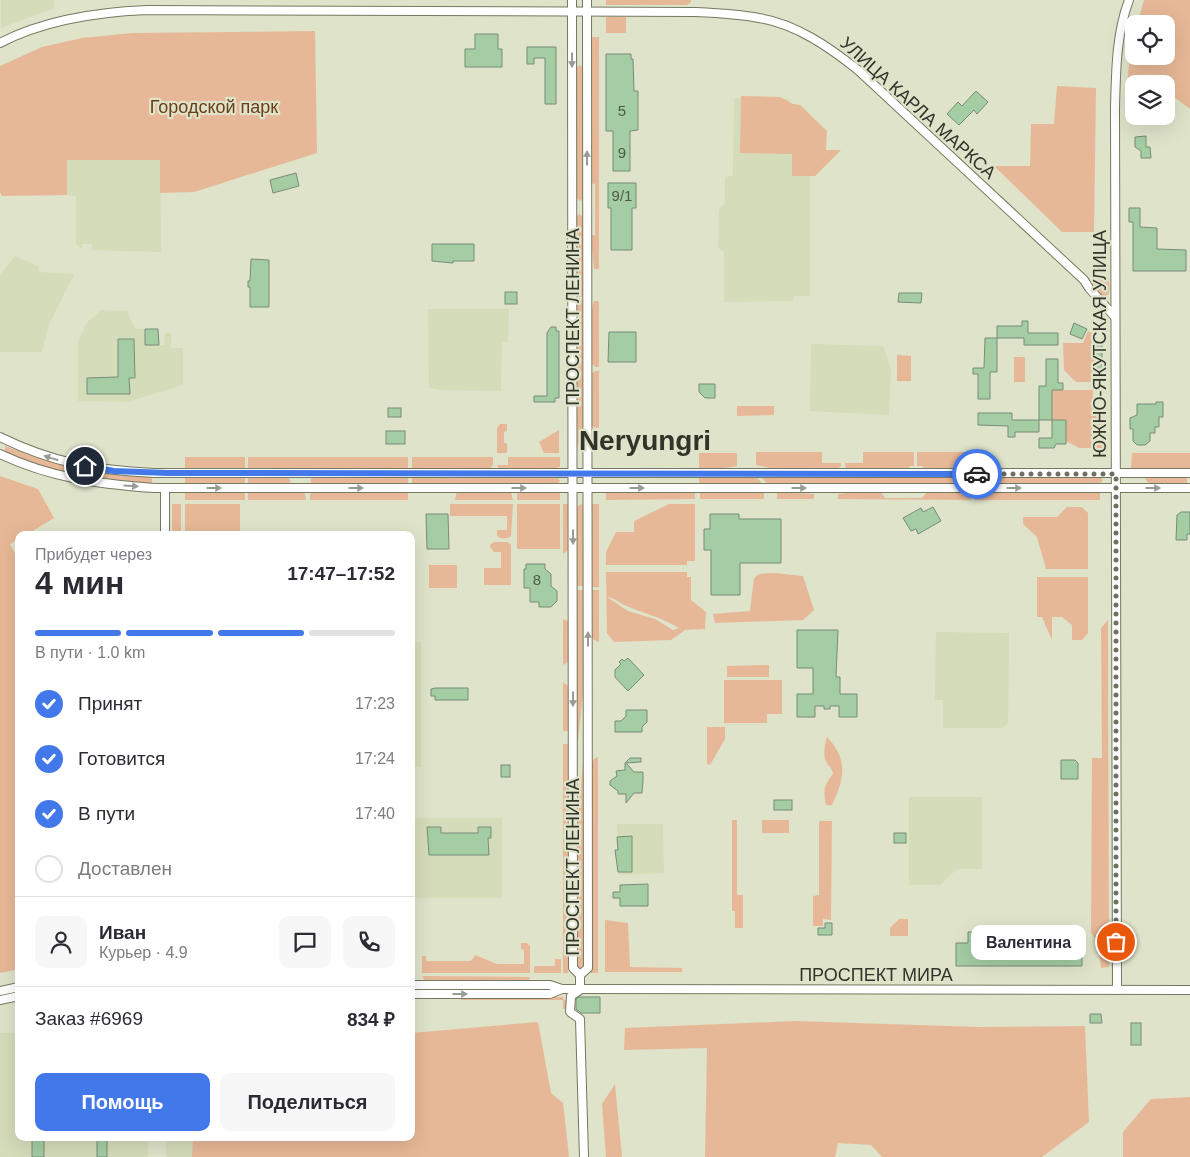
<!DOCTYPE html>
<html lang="ru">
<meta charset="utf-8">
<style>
body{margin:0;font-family:Helvetica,sans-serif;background:#f7f7f7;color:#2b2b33;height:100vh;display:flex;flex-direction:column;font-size:19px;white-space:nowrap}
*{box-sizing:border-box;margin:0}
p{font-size:16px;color:#7c7c81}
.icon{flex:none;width:28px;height:28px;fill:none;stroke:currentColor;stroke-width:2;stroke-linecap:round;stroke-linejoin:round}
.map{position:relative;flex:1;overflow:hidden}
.details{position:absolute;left:15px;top:531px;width:400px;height:610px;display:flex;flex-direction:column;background:#fff;border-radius:10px;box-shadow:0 5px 20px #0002}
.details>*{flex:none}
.fabs{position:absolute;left:1125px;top:15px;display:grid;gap:10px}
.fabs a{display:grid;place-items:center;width:50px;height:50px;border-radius:10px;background:#fff;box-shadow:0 5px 20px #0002;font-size:25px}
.pin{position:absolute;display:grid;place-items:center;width:42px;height:42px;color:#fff;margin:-21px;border:2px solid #fff;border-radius:50%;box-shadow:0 1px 5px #0007}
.courier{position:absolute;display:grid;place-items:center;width:50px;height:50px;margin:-25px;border:4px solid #4278e9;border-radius:50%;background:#fff;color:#222;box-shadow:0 1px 6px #0007}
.bubble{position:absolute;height:35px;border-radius:10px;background:#fff;box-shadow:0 5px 20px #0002;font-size:16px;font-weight:700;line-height:35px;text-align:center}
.head em{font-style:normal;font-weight:700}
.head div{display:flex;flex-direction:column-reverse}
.head{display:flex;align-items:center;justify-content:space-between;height:85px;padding:0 20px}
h1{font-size:32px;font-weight:700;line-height:38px}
.bar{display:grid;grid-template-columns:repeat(4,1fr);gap:8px 5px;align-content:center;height:60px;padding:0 20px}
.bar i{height:6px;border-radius:4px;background:#e1e1e2}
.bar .selected{background:#4278e9}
.bar p{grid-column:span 4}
.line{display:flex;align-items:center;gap:12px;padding:0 20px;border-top:1px solid #e1e1e2}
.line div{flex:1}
.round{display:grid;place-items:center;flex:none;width:52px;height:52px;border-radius:10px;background:#f7f7f7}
ol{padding:0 20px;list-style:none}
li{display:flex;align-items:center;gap:15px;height:55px}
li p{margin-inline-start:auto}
li .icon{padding:5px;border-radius:50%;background:#4278e9;color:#fff;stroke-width:4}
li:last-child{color:#7c7c81}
li i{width:28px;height:28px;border:2px solid #e1e1e2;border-radius:50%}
.primary-button{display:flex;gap:10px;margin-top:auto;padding:10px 20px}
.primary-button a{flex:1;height:58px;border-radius:10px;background:#4278e9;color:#fff;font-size:20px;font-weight:700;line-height:58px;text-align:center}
.primary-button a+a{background:#f7f7f7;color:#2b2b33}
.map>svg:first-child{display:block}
.built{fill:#d5dcba}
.green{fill:#e7b897;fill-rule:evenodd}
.building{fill:#a4cda4;stroke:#798c79}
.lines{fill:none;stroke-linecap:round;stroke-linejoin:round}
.minor-casing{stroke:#747961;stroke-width:10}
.minor{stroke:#fff;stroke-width:8}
.oneway{fill:#989a94}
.done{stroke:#6e7162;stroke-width:5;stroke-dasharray:0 9}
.route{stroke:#4278e9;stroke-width:6}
.labels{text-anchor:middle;stroke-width:4.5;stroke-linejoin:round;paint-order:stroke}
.number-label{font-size:15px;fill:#4e5a48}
.park-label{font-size:18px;fill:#6a3d17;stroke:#dee3c9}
.street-label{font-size:18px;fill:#32342a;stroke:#dee3c9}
.town-label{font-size:28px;font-weight:bold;fill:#32342a;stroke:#dee3c9}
</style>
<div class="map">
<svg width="1190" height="1157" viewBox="0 0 1190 1157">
<rect width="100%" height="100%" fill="#dee3c9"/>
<g class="built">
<path d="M1,0H54V8L1,28Z"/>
<path d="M734,98L788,99L815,143V176H810V296H793V301L724,302V252L718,247L719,210L725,203V177L733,176Z"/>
<path d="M67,160H160L161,252L93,250L92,244H82V249L76,244V196L67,195Z"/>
<path d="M15,256L38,266L39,272L74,274L49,325L42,352H0V275Z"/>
<path d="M428,309H509L508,342H502L501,391L439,390L429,388Z"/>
<path d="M102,310L127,311L135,329H145V345H164L165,333H171V348H183V385L127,402L78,401V342L87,322Z"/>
<path d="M811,344L883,346L891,369L889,415L810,411Z"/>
<path d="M936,632L1009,633L1008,723L1003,728H943V700H935Z"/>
<rect x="411" y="642" width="10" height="125"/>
<path d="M909,797H982V869H957L940,885H909Z"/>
<path d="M413,818H502V898H414Z"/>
<path d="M617,824H663L664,873L618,875V872L632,871V837H617Z"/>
<path d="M0,1033H19V1138H148V1157H0Z"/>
<path d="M166,1138H308L309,1157H166Z"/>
</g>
<g class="green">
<path d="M606,0H691V2L687,5H606Z"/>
<path d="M1144,0H1190V109L1166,91V84H1134V102L1128,103V72L1134,35V56H1166V24H1137Z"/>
<rect x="606" y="17" width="20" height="16"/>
<path d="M315,31L317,153L194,192L160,193V160H67V195L2,196L0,192V66L42,47L82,38L132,33Z"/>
<path d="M590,37H599V269H594L591,235H595V184L590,183Z"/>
<path d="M580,65L584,68V197L581,201L576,198L575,69Z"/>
<path d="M1057,86L1096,88L1094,232H1062L994,166H1030L1031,124H1054Z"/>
<path d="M741,96L780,97L793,104L800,105L827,131L826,150H841L815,176H792V154L740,153Z"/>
<path d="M579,214L584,217L585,297H576V218Z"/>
<path d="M1102,278L1108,279C1110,283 1110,292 1107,296H1101L1092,287L1094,282Z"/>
<path d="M576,300H584V443L580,446L576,443Z"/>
<path d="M594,301H599V367H595L591,363V313Z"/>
<path d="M1088,331L1094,334V382H1076L1064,370L1063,343H1083Z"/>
<path d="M897,355L911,356V381H897Z"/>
<rect x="1014" y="357" width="11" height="25"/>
<path d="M595,371H599V428L593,427L591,423V374Z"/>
<path d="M1052,390H1093V410L1103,411L1102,448H1079L1066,441V420H1052Z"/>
<path d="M737,406H774V415L737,416Z"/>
<path d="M500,424H507V431L504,432V443H507V453H497V428Z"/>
<path d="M559,430V453H544L539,442Z"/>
<path d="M5,446L67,467L114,474L152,476V484C101,481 51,475 5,452Z"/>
<path d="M756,452H822V463H841V466L836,470H778L756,465Z"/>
<path d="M863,452H914V466H910L906,470L846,468L845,463H863Z"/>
<path d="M917,452H968L967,466L964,470H926L922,466H917Z"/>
<path d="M699,453H737V466L713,470H699Z"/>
<path d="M1132,453H1190V469H1131Z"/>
<rect x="185" y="457" width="60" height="12"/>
<rect x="248" y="457" width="160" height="12"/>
<path d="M412,457H493V465L489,469H412Z"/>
<path d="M508,457H560V467L552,469H499L497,465H508Z"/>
<path d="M0,476L38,489L54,518L26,535H19V539L10,544L19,561V969L0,973Z"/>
<path d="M185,476L245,477V485L185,484Z"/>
<path d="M556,476L560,481L556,485H412V477Z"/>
<path d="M248,477H288L291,481L287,485H248Z"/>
<path d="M313,477H408V485H313L310,480Z"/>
<path d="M699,477H756L763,484H699Z"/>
<path d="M761,477H971V484H768Z"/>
<path d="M975,477H1100L1103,480L1100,484H975Z"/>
<path d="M1149,477H1187V484H1149L1145,479Z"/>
<rect x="185" y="491" width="60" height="9"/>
<path d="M248,491L263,493L303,491L305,494L306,500H248Z"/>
<path d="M314,491H408V500H310V494Z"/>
<path d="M457,491L511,492L513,500H455Z"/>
<path d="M520,491H560V500H517V494Z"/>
<path d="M868,491H880L885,498H922L928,491H971V500L838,499V494Z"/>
<rect x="975" y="491" width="125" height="9"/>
<path d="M606,492H695V499L606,500Z"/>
<rect x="700" y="492" width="64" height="7"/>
<path d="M777,492L814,494V499H777Z"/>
<rect x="172" y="504" width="9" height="31"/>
<rect x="185" y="504" width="55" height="31"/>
<path d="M450,504H513L511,536C508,539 499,540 497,535V530H507V516H450Z"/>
<rect x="517" y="504" width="43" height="45"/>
<path d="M563,504H569V550L563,554Z"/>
<path d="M581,504L584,507V586H576V507Z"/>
<rect x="591" y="504" width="8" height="83"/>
<path d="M669,504H695V561H687V565H606V552L616,532H634V521Z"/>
<path d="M1067,507H1082L1088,513V569H1046L1037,537L1023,524V517H1057Z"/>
<path d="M494,542H508L511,545V585H484V568H501V552H494L490,547L491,544Z"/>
<rect x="429" y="565" width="28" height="23"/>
<path d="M606,572H687V577H691V600L706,612L705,629L685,630L671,640L614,642L607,633ZM607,597C615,598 618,602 624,605C643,613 661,617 679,628L673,630L655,619L628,611Z"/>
<path d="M774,573L803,576L814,610L803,620L715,623L713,614L750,611L754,578L759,574Z"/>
<path d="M1037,577H1088V633L1082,640H1072V625L1062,617H1052V640L1042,617H1037Z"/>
<path d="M576,590H584V684L578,741H576Z"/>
<path d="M591,590H599V642L594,640L591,635Z"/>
<path d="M563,619L568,621L569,626V661L563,665Z"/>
<path d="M1108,620L1109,967L1101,968L1098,943L1091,933L1092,758H1102L1101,628Z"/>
<path d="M769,665V677H727V666Z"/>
<path d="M724,680H782V714H767V723H724Z"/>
<path d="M563,682L569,687V731H563Z"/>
<path d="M707,727H725V739L710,765L707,764Z"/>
<path d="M827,737C848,759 845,778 832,805H826C823,791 824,785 833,774C832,768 830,768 827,763C822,755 825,745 827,737Z"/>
<path d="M563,744H569V830L565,834H563Z"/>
<path d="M598,757V973H591V765L594,759Z"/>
<path d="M583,764L584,964L583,968L579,969L576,964V836Z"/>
<path d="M732,820H737V895H743V928H735V911H732Z"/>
<rect x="762" y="820" width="27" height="13"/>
<path d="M819,821H832L831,920L823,919V926H813V896L819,895Z"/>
<path d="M563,838L567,839L569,843L568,973H563Z"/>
<path d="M899,919H908V936H890V928Z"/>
<path d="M605,920L628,923L630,967L682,968V972H605Z"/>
<path d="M521,943H527L530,946V973H422V956H426V961H471L475,955L497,964H524V950L521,949Z"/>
<path d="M555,959H561V973H534V966H555Z"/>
<path d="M422,976L530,977V978L527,982L425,981Z"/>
<path d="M461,997H563L564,1000H569V1009H563V1000H461Z"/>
<path d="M796,1021L978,1027L1085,1026L1089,1122L1042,1157H882L871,1145L838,1143L835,1157H705L707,1048L624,1050L625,1028Z"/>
<path d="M538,1022L551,1093L563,1103L569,1157H192L193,1138H411V1033Z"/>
<path d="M615,1084L622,1157H606L602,1104Z"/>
<path d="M1190,1097V1157H1123V1132L1151,1099Z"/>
</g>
<g class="building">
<path d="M475,34H498V49H502V67H465V49H475Z"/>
<path d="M527,47H556V104H545V58H534V64H527Z"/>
<path d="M606,54H631V59H633L634,91H638V130L630,131V171H613V131H606Z"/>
<path d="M976,91L988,102L977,114L974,110L959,125L947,114L958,102L962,106Z"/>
<path d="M1146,136V147H1150L1151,158H1141V151L1135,147V137Z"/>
<path d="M296,173L299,186L273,193L270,180Z"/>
<path d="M608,183H636V208H632V250H611V208H608Z"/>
<path d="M1129,208H1140V227L1157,228V249L1186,250V271H1133V222H1129Z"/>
<path d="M432,244H474V261H453V263L432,261Z"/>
<path d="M251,259L269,260V307H250V287H248V281H250Z"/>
<rect x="505" y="292" width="12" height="12"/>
<path d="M899,293H922L921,303L898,302Z"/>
<path d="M1022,321H1028V333H1058V345H1024V338H997V326H1022Z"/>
<path d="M1074,323L1087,329L1082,339L1070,334Z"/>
<path d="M551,327H556V331H559V398H555V402H534V396H547V333Z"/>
<path d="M145,329H158L159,345H145Z"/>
<path d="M609,332H636V362H608Z"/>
<path d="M985,338H997V372H990V399H978V374H973V368H984Z"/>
<path d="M118,339H134L135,378H129L130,394H87V378L118,377Z"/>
<rect x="1096" y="342" width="6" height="39"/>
<path d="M1046,359H1058V383H1063V390H1052V420H1039V386H1046Z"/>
<path d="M699,384H715V398H705L699,392Z"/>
<path d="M1156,402H1163V417H1159V427H1155V433H1150V441L1145,445H1137L1133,441V429H1130V418L1137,415V404H1156Z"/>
<rect x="388" y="408" width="13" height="9"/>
<path d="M978,413H1012V420H1039V432H1015V437H1008V426L978,425Z"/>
<path d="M1052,420H1066V444H1056L1054,448H1039V438H1052Z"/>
<rect x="386" y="431" width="19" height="13"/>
<path d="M933,507L941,521L918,534L916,529L911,531L903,518L921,508L923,512Z"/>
<path d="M1181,512H1190V534H1187V540H1176L1177,515Z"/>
<path d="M426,514H448L449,549H427Z"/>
<path d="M710,514H739V519H781V563H740V595H711V550H704V529H710Z"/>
<path d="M526,564H545V569L551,574V586L557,591V601L551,607H539V602H530V588H524V569H526Z"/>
<path d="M797,630H838L836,677H840V694H857V717H839V706H830V709H824V706H815V717H797V694H813V668H797Z"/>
<path d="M628,658L644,675L628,691L615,677V670L621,664L619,662L622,659L624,661Z"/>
<path d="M435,688H468V700H435V696H431V689Z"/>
<path d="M626,710H647V722L642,727V732H615V721H621L626,716Z"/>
<path d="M630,758H641V762L626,763L634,772H643V781L642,793H634L626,803V794H618V791L610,785V781L617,776L616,771L625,770V763Z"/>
<path d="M1061,760H1075L1078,763V779H1061Z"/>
<rect x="501" y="765" width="9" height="12"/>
<rect x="774" y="800" width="18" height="10"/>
<path d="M427,827H441V833H478V827H491V838H488L489,855H429Z"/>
<rect x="894" y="833" width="12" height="10"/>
<path d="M632,836V872H618L615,850H618L617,837Z"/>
<path d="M648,884V906H620V898H613V892H620V885Z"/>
<path d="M825,923H832V935H818V928H825Z"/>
<path d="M968,932H979V943L1002,940V943H1014V932H1026V943H1038V940L1060,942V932H1071V942H1082V966H956V943H968Z"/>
<path d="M579,997H600V1013H581L576,1009V999Z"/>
<path d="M1090,1014H1101L1102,1023H1090Z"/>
<rect x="1131" y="1023" width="10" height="22"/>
<rect x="32" y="1138" width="12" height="19"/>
<rect x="97" y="1138" width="10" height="19"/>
</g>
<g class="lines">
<defs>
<g id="minor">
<path d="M572,0L573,968L580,975V989"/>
<path d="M0,43C44,20 98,12 147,10L694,12C715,13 738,14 759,18C796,24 829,47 858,70L1084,280L1089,288L1115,317"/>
<path d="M0,437C53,463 96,470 154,473H1190"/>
<path d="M0,454C51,478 99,484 154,488H1190"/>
<path d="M165,488V535"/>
<path d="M580,975L588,968L587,0"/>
<path d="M411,985H550L562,989H580L1190,990"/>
<path d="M580,990L571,996L570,1012L580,1019L584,1157"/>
<path d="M1117,990L1115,108C1116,72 1116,34 1129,0"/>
<path d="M0,991L19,987"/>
<path d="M411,994H550L562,989"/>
<path d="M0,1000L19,996"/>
</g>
</defs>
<use href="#minor" class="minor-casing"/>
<use href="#minor" class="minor"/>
</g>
<defs><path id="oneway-solid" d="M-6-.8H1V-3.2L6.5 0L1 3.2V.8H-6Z" transform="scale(1.25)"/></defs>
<g class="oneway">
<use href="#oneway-solid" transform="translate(572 60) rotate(90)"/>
<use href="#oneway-solid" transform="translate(587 158) rotate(-90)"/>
<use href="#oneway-solid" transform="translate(51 458) rotate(-163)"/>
<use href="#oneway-solid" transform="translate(131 486) rotate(4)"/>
<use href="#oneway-solid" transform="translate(214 488)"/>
<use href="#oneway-solid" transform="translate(356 488)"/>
<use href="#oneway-solid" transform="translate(519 488)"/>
<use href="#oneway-solid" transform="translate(637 488)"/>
<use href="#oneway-solid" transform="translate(799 488)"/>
<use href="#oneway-solid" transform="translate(1014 488)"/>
<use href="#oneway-solid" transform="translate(1153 488)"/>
<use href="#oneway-solid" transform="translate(573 537) rotate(90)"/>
<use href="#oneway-solid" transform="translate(588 639) rotate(-90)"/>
<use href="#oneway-solid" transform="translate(573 699) rotate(90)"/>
<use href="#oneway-solid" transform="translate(460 994)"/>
</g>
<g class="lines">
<path class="done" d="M977,474H1116V942"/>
<path class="route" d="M85,466L114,471L168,473L977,474"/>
</g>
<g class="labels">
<g class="number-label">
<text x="622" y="116">5</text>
<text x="622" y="158">9</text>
<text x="622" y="201">9/1</text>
<text x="537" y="585">8</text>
</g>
<g class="park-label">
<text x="214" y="113">Городской парк</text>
</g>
<g class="street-label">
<text transform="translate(918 108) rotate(42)" y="6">УЛИЦА КАРЛА МАРКСА</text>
<text transform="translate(573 317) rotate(-90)" y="6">ПРОСПЕКТ ЛЕНИНА</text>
<text transform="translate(1100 344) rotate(-90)" y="6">ЮЖНО-ЯКУТСКАЯ УЛИЦА</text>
<text transform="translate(573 867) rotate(-90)" y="6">ПРОСПЕКТ ЛЕНИНА</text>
<text x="876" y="981">ПРОСПЕКТ МИРА</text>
</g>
<g class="town-label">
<text x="645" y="450">Neryungri</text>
</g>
</g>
</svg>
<div class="fabs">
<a><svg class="icon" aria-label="locate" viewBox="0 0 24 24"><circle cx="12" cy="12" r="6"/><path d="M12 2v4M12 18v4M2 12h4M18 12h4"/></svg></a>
<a><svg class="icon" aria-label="layers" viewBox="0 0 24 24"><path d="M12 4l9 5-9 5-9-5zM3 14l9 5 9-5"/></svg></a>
</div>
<div class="pin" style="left:1116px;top:942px;background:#ea580c"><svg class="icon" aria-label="bag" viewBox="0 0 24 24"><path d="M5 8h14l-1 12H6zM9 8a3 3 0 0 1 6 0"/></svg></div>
<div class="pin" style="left:85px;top:466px;background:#1f2937"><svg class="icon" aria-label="home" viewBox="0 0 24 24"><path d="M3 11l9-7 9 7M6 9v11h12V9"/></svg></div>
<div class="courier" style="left:977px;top:474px"><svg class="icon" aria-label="car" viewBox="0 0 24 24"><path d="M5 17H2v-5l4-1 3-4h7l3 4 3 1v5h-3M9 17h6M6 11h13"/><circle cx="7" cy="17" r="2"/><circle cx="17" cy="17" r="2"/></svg></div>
<div class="bubble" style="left:971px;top:925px;width:115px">Валентина</div>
<section class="details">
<div class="head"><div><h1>4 мин</h1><p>Прибудет через</p></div><em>17:47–17:52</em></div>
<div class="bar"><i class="selected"></i><i class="selected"></i><i class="selected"></i><i></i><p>В пути · 1.0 km</p></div>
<ol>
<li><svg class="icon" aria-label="check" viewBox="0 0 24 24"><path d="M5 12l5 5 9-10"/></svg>Принят<p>17:23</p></li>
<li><svg class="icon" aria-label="check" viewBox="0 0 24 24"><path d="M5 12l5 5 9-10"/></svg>Готовится<p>17:24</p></li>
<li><svg class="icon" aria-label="check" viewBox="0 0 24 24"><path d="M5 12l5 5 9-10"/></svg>В пути<p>17:40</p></li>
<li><i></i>Доставлен</li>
</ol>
<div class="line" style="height:90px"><a class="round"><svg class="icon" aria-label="person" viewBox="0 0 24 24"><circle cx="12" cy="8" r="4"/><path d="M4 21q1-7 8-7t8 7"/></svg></a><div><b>Иван</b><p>Курьер · 4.9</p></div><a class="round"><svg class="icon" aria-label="chat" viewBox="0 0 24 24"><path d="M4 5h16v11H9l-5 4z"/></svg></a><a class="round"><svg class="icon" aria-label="phone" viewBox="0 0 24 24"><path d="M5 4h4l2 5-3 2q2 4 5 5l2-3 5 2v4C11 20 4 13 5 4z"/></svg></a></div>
<div class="line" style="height:65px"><div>Заказ #6969</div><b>834 ₽</b></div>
<div class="primary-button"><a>Помощь</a><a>Поделиться</a></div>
</section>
</div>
